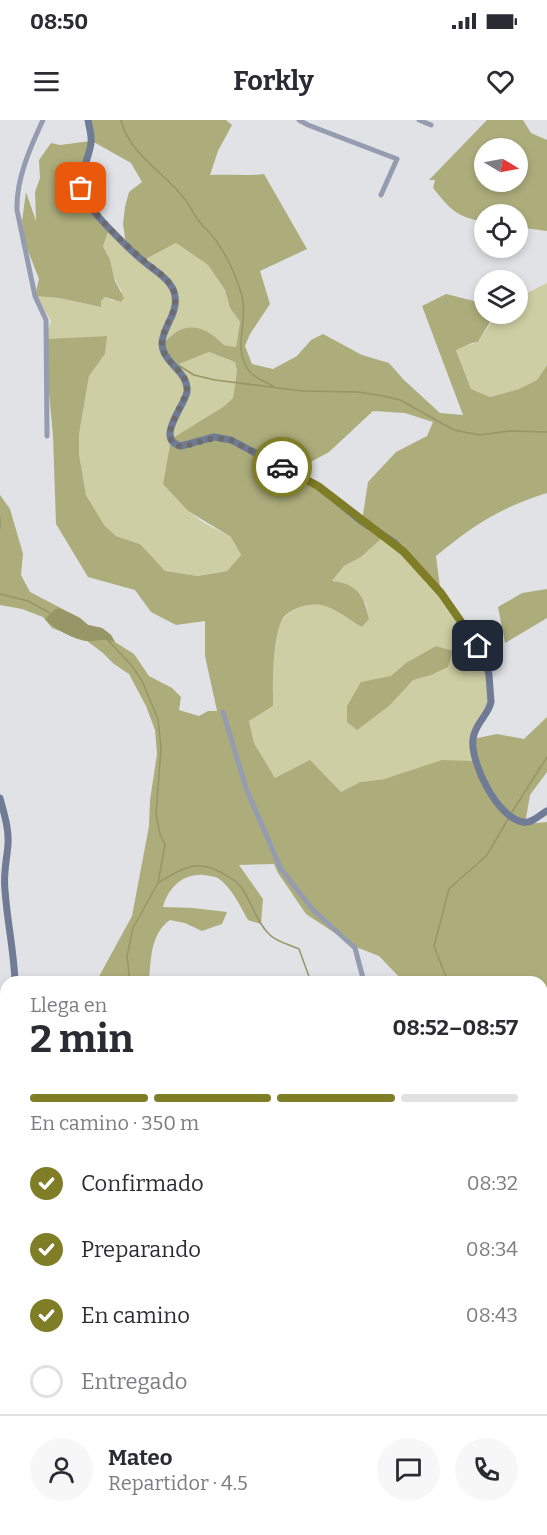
<!DOCTYPE html>
<html lang="es">
<meta charset="utf-8">
<style>
body{margin:0;font-family:Bitter,serif;background:#f7f7f7;color:#2b2b33;height:100vh;display:flex;flex-direction:column;font-size:22px;white-space:nowrap}
*{box-sizing:border-box;margin:0}
p{font-size:20px;color:#7c7c81}
.icon{flex:none;width:33px;height:33px;fill:none;stroke:currentColor;stroke-width:2;stroke-linecap:round;stroke-linejoin:round}
.map{position:relative;flex:1;overflow:hidden}
.side{position:absolute;left:0px;top:856px;width:548px;height:560px;display:flex;flex-direction:column;background:#fff;border-radius:18px 18px 0 0;box-shadow:0 3px 9px #0003}
.side>*{flex:none}
.needle{width:39px;rotate:100deg}
.tools{position:absolute;left:474px;top:18px;display:grid;gap:12px}
.tools a{display:grid;place-items:center;width:54px;height:54px;border-radius:50%;background:#fff;box-shadow:0 3px 9px #0003;font-size:30px}
.pin{position:absolute;display:grid;place-items:center;width:51px;height:51px;color:#fff;margin:-26px;border-radius:12px;box-shadow:0 3px 9px #0006}
.courier{position:absolute;display:grid;place-items:center;width:60px;height:60px;margin:-30px;border:4px solid #7f7d25;border-radius:50%;background:#fff;color:#222;box-shadow:0 2px 8px #0007}
.headline em{font-style:normal;font-weight:700}
.headline div{display:flex;flex-direction:column-reverse}
.headline{display:flex;align-items:center;justify-content:space-between;height:102px;padding:0 30px}
h1{font-size:39px;font-weight:700;line-height:45px}
.bar{display:grid;grid-template-columns:repeat(4,1fr);gap:9px 6px;align-content:center;height:72px;padding:0 30px}
.bar i{height:8px;border-radius:4px;background:#e1e1e2}
.bar .current{background:#7f7d25}
.bar p{grid-column:span 4}
.line{display:flex;align-items:center;gap:15px;padding:0 30px;border-top:2px solid #e1e1e2}
.line div{flex:1}
.round{display:grid;place-items:center;flex:none;width:63px;height:63px;border-radius:32px;background:#f7f7f7}
ol{padding:0 30px;list-style:none}
li{display:flex;align-items:center;gap:18px;height:66px}
li p{margin-inline-start:auto}
li .icon{padding:6px;border-radius:50%;background:#7f7d25;color:#fff;stroke-width:4}
li:last-child{color:#7c7c81}
li i{width:33px;height:33px;border:3px solid #e1e1e2;border-radius:50%}
.status{display:flex;justify-content:space-between;align-items:center;height:42px;padding:0 30px;background:#fff;direction:ltr}
.status svg{height:16px;fill:currentColor}
header{display:flex;justify-content:space-between;align-items:center;height:78px;padding:0 30px;background:#fff;font-size:27px;font-weight:700}
.map>svg:first-child{display:block}
.green{fill:#cecea4}
.forest{fill:#adad7c;fill-rule:evenodd}
.water{fill:#969666}
.lines{fill:none;stroke-linecap:round;stroke-linejoin:round}
.stream{stroke:#969666;stroke-width:1.5}
.street{stroke:#959cb0;stroke-width:5}
.secondary{stroke:#707b96;stroke-width:7}
.done{stroke:#6c6c6f;stroke-width:6;stroke-dasharray:0 10.8}
.route{stroke:#7f7d25;stroke-width:8}
</style>
<div class="status"><b>08:50</b><svg viewBox="0 0 49 12"><path d="M0 12V9h3v3zM5 12V6h3v6zM10 12V3h3v9zM15 12V0h3v12zM26 1h20v11H26zM47 4h2v5h-2z"/></svg></div>
<header><svg class="icon" aria-label="menu" viewBox="0 0 24 24"><path d="M4 6h16M4 12h16M4 18h16"/></svg>Forkly<svg class="icon" aria-label="heart" viewBox="0 0 24 24"><path d="M12 20l-8-8c-3-5 5-10 8-4 3-6 11-1 8 4z"/></svg></header>
<div class="map">
<svg width="547" height="1415" viewBox="0 0 547 1415">
<rect width="100%" height="100%" fill="#e0e2e6"/>
<g class="green">
<path d="M110,107L142,141L176,123L208,145L225,170L230,188L240,202L236,227L224,225L217,218L174,246L209,232L235,242L237,251L233,278L223,287L171,319L163,364L188,391L204,403L231,417L241,435L227,451L198,456L164,451L140,424L116,416L104,405L86,375L79,334V315L89,256L105,234L106,216L44,219L51,201L36,176L59,178L100,187L101,181L105,177L114,181L122,171C111,157 112,140 103,126Z"/>
<path d="M547,163V245L537,260L519,269L490,277L471,269L456,229L478,222L497,194H518V180L523,175Z"/>
<path d="M383,416L428,460L485,540L491,582L478,604L475,641L410,651L384,659L360,662L341,672L275,658L254,623L249,601L273,586C273,563 272,518 283,499C290,488 310,483 321,485C336,488 349,500 362,507L369,499L366,483L332,461L344,446L361,437Z"/>
</g>
<g class="forest">
<path d="M88,0H226L232,5L218,31L210,55C228,54 246,56 264,54L307,129L260,151L270,184L250,214L245,226L252,244L273,249L297,236L311,220L323,214L362,235L389,243L404,260L440,293L463,295L422,186L446,174L478,182L484,188V194H490L493,197L478,222L472,223L456,230L471,269L490,277L519,269L537,260L547,245V373C499,388 474,405 436,436L441,475L404,433L384,416L361,437L344,446L332,461C357,464 364,475 369,499L362,507C349,500 336,488 321,485C310,483 290,488 283,498C272,518 273,563 273,586L249,601L254,623L275,658L310,640L341,672L360,662L384,659L442,640L475,641L473,619L497,614L524,619L547,597V652L530,675L525,704L547,702V926L542,927V862H404L379,836L356,827L306,794L278,753L274,744L239,745L263,779L261,804L248,800C240,786 232,768 218,758C214,756 208,756 204,755C183,753 168,768 163,787L193,788L227,792L222,804L202,811L185,803L170,800C150,814 151,840 149,862H96L132,796L149,706L150,680L157,634L155,610L146,586L129,554L114,544L103,533L87,521L52,508L43,497L22,489L0,485V375L10,389L23,434L21,455L30,472L80,498L88,505L102,508L111,515L115,522L134,534L149,556L172,568L181,577L179,590L199,596L208,591H217L205,536V501L176,505L151,492L135,470L88,457L56,404L53,316L44,219L107,216L105,234L89,256L79,315V334L86,375L104,405L116,416L140,424L165,451L198,456L227,451L241,435L231,417L188,391L163,364L171,319L223,287L233,278L237,251L235,242L209,232L174,246L162,226C181,200 203,203 224,225L236,227L240,202L230,188L225,170L208,145L176,123L142,141L126,125L123,104L125,87L129,72L142,62L131,43L92,21L81,59L83,77L110,107L103,126L110,140L115,161L124,178L121,182L105,177L101,181V187L59,178L35,176L39,159L25,123L22,101L26,72L36,101L35,72L40,58L39,40L51,23L60,25L91,21ZM373,291L405,293L433,302L427,316L396,332L368,362L362,401L318,368L283,348L309,343L329,332Z"/>
<path d="M487,0H523L531,13L547,20V111L518,107V94H484V102C455,96 451,90 433,68L435,60H429ZM484,28H518V62H484Z"/>
<path d="M547,469V498L505,523L498,487L522,473Z"/>
<path d="M436,526L453,531L448,547L431,555L413,560L389,586L357,610L347,602V586L361,562L391,556L406,543Z"/>
<path d="M275,1410H347L346,1415H272Z"/>
</g>
<path class="water" d="M59,488L80,498L88,505L102,508L111,515L115,522C103,517 99,522 87,521C75,520 52,508 45,499L54,490Z"/>
<g class="lines">
<g class="stream">
<path d="M121,0C129,34 164,52 184,78C190,85 193,94 199,101C204,108 212,114 217,122C227,137 237,158 242,176C249,202 231,229 250,252C255,258 266,262 273,266"/>
<path d="M178,245L194,255L215,260L303,271L358,272L383,276L400,280L454,310L480,315L509,311L547,312"/>
<path d="M0,398V408"/>
<path d="M0,474L28,481L50,493"/>
<path d="M106,518L132,546L142,561L158,599L161,628L156,695L160,714L165,725L158,763L133,808L127,836L130,862"/>
<path d="M512,692L547,637"/>
<path d="M158,763C181,749 196,738 222,753C229,757 237,761 241,767C252,782 256,802 270,815C277,822 291,825 299,829L311,862"/>
<path d="M448,862L434,826L449,769L487,735L508,699"/>
<path d="M542,1051L547,1060"/>
<path d="M293,1415L294,1410"/>
</g>
<g class="street">
<path d="M43,0C30,28 16,59 17,90L35,176L46,200L47,316"/>
<path d="M299,0L308,5L397,39L381,75"/>
<path d="M419,0L431,5"/>
<path d="M223,592L247,671L281,749L313,790L355,828L364,862"/>
<path d="M542,1223L547,1226"/>
<path d="M542,1336L547,1341"/>
</g>
<g class="secondary">
<path d="M88,0C89,7 92,15 91,23C89,40 76,59 83,76C89,90 129,129 142,140C153,150 173,160 175,176C178,195 162,207 162,224C163,244 189,251 187,272C185,285 154,320 181,326L214,317L231,320L318,366L361,401L395,423L441,473L478,526L485,540L489,555L491,582C488,596 475,603 473,619C470,642 497,698 523,702C532,704 539,695 547,691"/>
<path d="M0,678C4,694 9,708 8,724C7,739 3,754 5,770C7,801 14,831 15,862"/>
<path d="M3,1172C11,1145 0,1114 6,1088"/>
<path d="M0,1228L6,1225"/>
</g>
</g>
<g class="lines">
<path class="done" d="M81,68C86,88 126,126 143,140C154,150 174,160 175,177C177,195 161,207 162,225C163,242 186,250 187,267C188,282 153,319 181,327C199,323 212,315 231,320L282,347"/>
<path class="route" d="M282,347L318,366L404,432L441,473L478,526"/>
</g>
</svg>
<div class="tools">
<a><svg class="needle" viewBox="-14 -14 28 28"><path d="M0-13l5 13h-10z" fill="#e53935"/><path d="M0 13l5-13h-10z" fill="#7c7c81"/></svg></a>
<a><svg class="icon" aria-label="locate" viewBox="0 0 24 24"><circle cx="12" cy="12" r="6"/><path d="M12 2v4M12 18v4M2 12h4M18 12h4"/></svg></a>
<a><svg class="icon" aria-label="layers" viewBox="0 0 24 24"><path d="M12 4l9 5-9 5-9-5zM3 14l9 5 9-5"/></svg></a>
</div>
<div class="pin" style="left:81px;top:68px;background:#ea580c"><svg class="icon" aria-label="bag" viewBox="0 0 24 24"><path d="M5 8h14l-1 12H6zM9 8a3 3 0 0 1 6 0"/></svg></div>
<div class="pin" style="left:478px;top:526px;background:#1f2937"><svg class="icon" aria-label="home" viewBox="0 0 24 24"><path d="M3 11l9-7 9 7M6 9v11h12V9"/></svg></div>
<div class="courier" style="left:282px;top:347px"><svg class="icon" aria-label="car" viewBox="0 0 24 24"><path d="M5 17H2v-5l4-1 3-4h7l3 4 3 1v5h-3M9 17h6M6 11h13"/><circle cx="7" cy="17" r="2"/><circle cx="17" cy="17" r="2"/></svg></div>
<section class="side">
<div class="headline"><div><h1>2 min</h1><p>Llega en</p></div><em>08:52–08:57</em></div>
<div class="bar"><i class="current"></i><i class="current"></i><i class="current"></i><i></i><p>En camino · 350 m</p></div>
<ol>
<li><svg class="icon" aria-label="check" viewBox="0 0 24 24"><path d="M5 12l5 5 9-10"/></svg>Confirmado<p>08:32</p></li>
<li><svg class="icon" aria-label="check" viewBox="0 0 24 24"><path d="M5 12l5 5 9-10"/></svg>Preparando<p>08:34</p></li>
<li><svg class="icon" aria-label="check" viewBox="0 0 24 24"><path d="M5 12l5 5 9-10"/></svg>En camino<p>08:43</p></li>
<li><i></i>Entregado</li>
</ol>
<div class="line" style="height:108px"><a class="round"><svg class="icon" aria-label="person" viewBox="0 0 24 24"><circle cx="12" cy="8" r="4"/><path d="M4 21q1-7 8-7t8 7"/></svg></a><div><b>Mateo</b><p>Repartidor · 4.5</p></div><a class="round"><svg class="icon" aria-label="chat" viewBox="0 0 24 24"><path d="M4 5h16v11H9l-5 4z"/></svg></a><a class="round"><svg class="icon" aria-label="phone" viewBox="0 0 24 24"><path d="M5 4h4l2 5-3 2q2 4 5 5l2-3 5 2v4C11 20 4 13 5 4z"/></svg></a></div>
</section>
</div>
